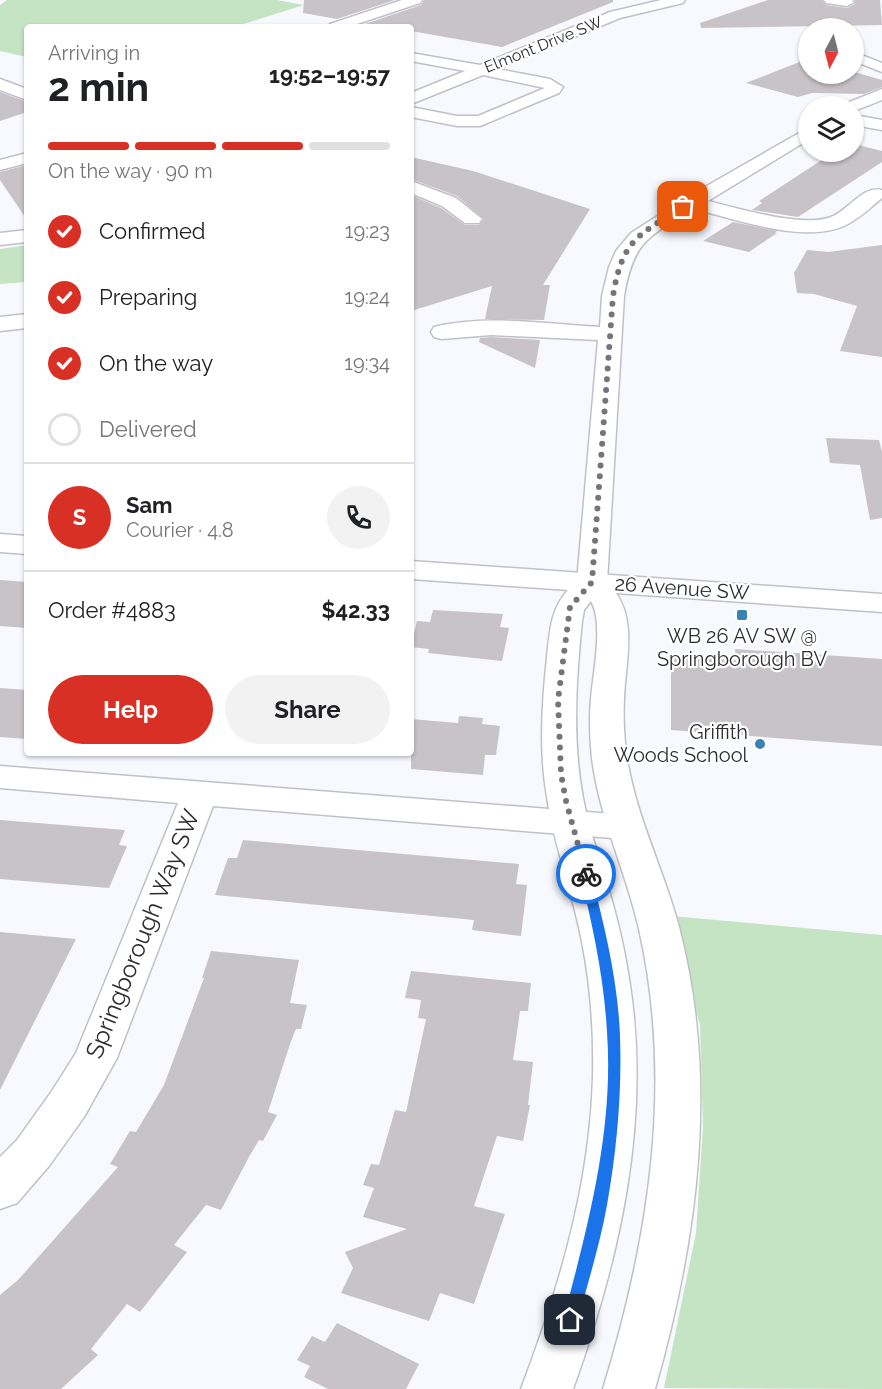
<!DOCTYPE html>
<meta charset="utf-8">
<style>
body{margin:0;font-family:Raleway,sans-serif;background:#f2f2f2;color:#202124;height:100vh;display:flex;flex-direction:column;font-size:22px;white-space:nowrap}
*{box-sizing:border-box;margin:0}
p{font-size:20px;color:#757577}
.icon{flex:none;width:33px;height:33px;fill:none;stroke:currentColor;stroke-width:2;stroke-linecap:round;stroke-linejoin:round}
.map{position:relative;flex:1;overflow:hidden}
.details{position:absolute;left:24px;top:24px;width:390px;height:732px;display:flex;flex-direction:column;background:#fff;border-radius:6px;box-shadow:0 2px 4px #0004}
.details>*{flex:none}
.needle{width:39px;rotate:187deg}
.buttons{position:absolute;left:798px;top:18px;display:grid;gap:12px}
.buttons a{display:grid;place-items:center;width:66px;height:66px;border-radius:50%;background:#fff;box-shadow:0 2px 4px #0004;font-size:30px}
.pin{position:absolute;display:grid;place-items:center;width:51px;height:51px;color:#fff;margin:-26px;border-radius:12px;box-shadow:0 3px 9px #0006}
.courier{position:absolute;display:grid;place-items:center;width:60px;height:60px;margin:-30px;border:4px solid #1a73e8;border-radius:50%;background:#fff;color:#222;box-shadow:0 2px 8px #0007}
.overview em{font-style:normal;font-weight:700}
.overview div{display:flex;flex-direction:column-reverse}
.overview{display:flex;align-items:center;justify-content:space-between;height:102px;padding:0 24px}
h1{font-size:39px;font-weight:700;line-height:45px}
.bar{display:grid;grid-template-columns:repeat(4,1fr);gap:9px 6px;align-content:center;height:72px;padding:0 24px}
.bar i{height:8px;border-radius:4px;background:#e0e0e0}
.bar .selected{background:#d93025}
.bar p{grid-column:span 4}
.line{display:flex;align-items:center;gap:15px;padding:0 24px;border-top:2px solid #e0e0e0}
.line div{flex:1}
.round{display:grid;place-items:center;flex:none;width:63px;height:63px;border-radius:32px;background:#f2f2f2}
ol{padding:0 24px;list-style:none}
li{display:flex;align-items:center;gap:18px;height:66px}
li p{margin-inline-start:auto}
li .icon{padding:6px;border-radius:50%;background:#d93025;color:#fff;stroke-width:4}
li:last-child{color:#757577}
li i{width:33px;height:33px;border:3px solid #e0e0e0;border-radius:50%}
.button{display:flex;gap:12px;margin-top:auto;padding:12px 24px}
.button a{flex:1;height:69px;border-radius:36px;background:#d93025;color:#fff;font-size:24px;font-weight:700;line-height:69px;text-align:center}
.button a+a{background:#f2f2f2;color:#202124}
.map>svg:first-child{display:block}
.green{fill:#c5e4c3}
.building{fill:#c8c3c6}
.lines{fill:none;stroke-linecap:round;stroke-linejoin:round}
.minor-casing{stroke:#bfc1c6;stroke-width:3}
.tertiary-casing{stroke:#bfc1c6;stroke-width:3}
.minor{fill:#fff;fill-rule:evenodd}
.tertiary{fill:#fff;fill-rule:evenodd}
.route{fill:#1a73e8}
.done{stroke:#747578;stroke-width:6;stroke-dasharray:0 10.8}
.poi-dot{fill:#3783b6;stroke:#fff;stroke-width:2}
.labels{text-anchor:middle;stroke-width:4.5;stroke-linejoin:round;paint-order:stroke}
.far-street-label{font-size:16px;fill:#2d2e30;stroke:#fff}
.street-label{font-size:20px;fill:#2d2e30;stroke:#fff}
.poi-label{font-size:20px;fill:#2d2e30;stroke:#fff}
.near-street-label{font-size:24px;fill:#2d2e30;stroke:#fff}
</style>
<div class="map">
<svg width="882" height="1389" viewBox="0 0 882 1389">
<rect width="100%" height="100%" fill="#f7f9fe"/>
<g class="green">
<path d="M7,0H277L304,5L234,27H27V57L0,51V5Z"/>
<path d="M27,245V282L0,284V249Z"/>
<path d="M671,916L882,935V1389L664,1388L696,1233L703,1127L700,1025Z"/>
</g>
<g class="building">
<path d="M304,0H395L337,19L303,13Z"/>
<path d="M424,0H613V2L502,47L411,31V27H385L365,24L421,5Z"/>
<path d="M768,0H822L826,5L847,8L855,4V0H880L882,25L701,28L700,23Z"/>
<path d="M807,59L808,74L854,72L882,80V87L864,94L812,93L798,97L746,83Z"/>
<path d="M0,92L27,102V112L0,121Z"/>
<path d="M854,144L882,151V162L798,217L752,210L762,203L759,201L834,152H854Z"/>
<path d="M411,157L473,171L590,209L543,285H550L544,320L485,319L492,286L411,311V195L441,208L465,225H479L484,219L457,196L411,179Z"/>
<path d="M27,165V220L0,180V172Z"/>
<path d="M733,222L777,231L775,233H777L749,252L703,241Z"/>
<path d="M882,245V357L840,351L857,306L814,294L797,293L794,273L807,250L828,252Z"/>
<path d="M491,337L540,340L535,368L479,342L480,338Z"/>
<path d="M826,438L879,440L882,452V518L870,520L860,465L830,463Z"/>
<path d="M0,580L27,582V628L0,626Z"/>
<path d="M433,610L503,614L500,627L509,628L502,661L428,653L429,649L411,647L417,621L430,622Z"/>
<path d="M735,649L882,659V746L671,730V656L736,660Z"/>
<path d="M0,688L27,690V739L0,737Z"/>
<path d="M459,716L483,718L482,724L500,726L496,755H485L483,775L411,769V719L458,723Z"/>
<path d="M0,820L125,830L119,845L127,846L109,888L0,879Z"/>
<path d="M243,840L519,864L516,884L527,885L521,936L472,930L474,920L215,895L228,858H237Z"/>
<path d="M0,932L76,939L0,1090Z"/>
<path d="M211,951L299,960L290,1003L307,1005L301,1029H296L290,1044L268,1112L277,1115L263,1141L259,1140L249,1157L221,1210L206,1205L174,1245L187,1252L140,1312L127,1304L91,1349L98,1355L61,1389H0V1295L18,1280L118,1167L110,1164L130,1131L136,1132L164,1085L204,978H202Z"/>
<path d="M411,971L531,983L528,1011H520L513,1060L533,1062L528,1105H530L523,1141L497,1136L474,1206L505,1214L474,1304L440,1293L429,1321L341,1293L353,1268L345,1252L407,1229L363,1217L374,1188L363,1185L371,1164L379,1165L395,1110L406,1112L426,1019L418,1018L421,1000L405,998Z"/>
<path d="M337,1323L419,1364L406,1389H328L304,1377L310,1366L297,1360L312,1336L325,1342Z"/>
</g>
<g class="lines">
<defs>
<g id="minor">
<path d="M402,0H422L420,3L348,27H328L330,24Z"/>
<path d="M661,0H685L683,3L620,18L498,69L550,79L563,87L559,93L480,126H457L411,117V107L457,116H478L545,88L483,75L411,104V93L465,71L411,61V53L480,65L610,12Z"/>
<path d="M824,0H852L854,2L847,6L826,3Z"/>
<path d="M854,52L882,63V72L854,61Z"/>
<path d="M0,79L27,89V100L0,90Z"/>
<path d="M882,89V100L854,111V106H845L847,103Z"/>
<path d="M854,115L882,120V130L854,125Z"/>
<path d="M808,128V140L708,201C737,208 803,228 831,217C848,211 863,185 882,190V198C870,208 859,219 844,226C803,244 736,219 694,209C649,236 633,241 624,296L607,582L603,588L592,591L581,588L577,582L598,340L491,335L442,339L434,337L431,332L434,327C487,314 546,324 600,327L602,296L609,267L616,251L631,233L684,199Z"/>
<path d="M27,153V163L0,170V160Z"/>
<path d="M411,181L456,198L482,219L479,223H465L442,206L411,193Z"/>
<path d="M27,230V242L0,245V233Z"/>
<path d="M27,314V328L0,331V317Z"/>
<path d="M0,766L625,815L638,818L643,827L638,836L625,839L213,806L117,1058L84,1117L49,1166L17,1203L0,1209V1157L17,1140L52,1091L76,1053L178,803L0,788Z"/>
</g>
<g id="tertiary">
<path d="M0,534L27,536V554L0,552Z"/>
<path d="M411,561L882,594V612L616,593C637,623 625,665 624,699C623,719 624,739 627,758C636,817 664,870 679,927C719,1081 698,1238 655,1389H603C649,1239 674,1084 639,929C626,871 599,817 592,758C590,738 589,719 591,699C593,673 604,624 591,601L584,610L582,621C576,680 572,739 583,798C588,825 597,851 605,877C615,910 624,944 629,979C652,1118 620,1258 573,1389H521C559,1289 590,1185 593,1077C594,1032 591,987 582,942C573,893 554,846 547,797C539,751 542,704 547,657C550,632 550,610 568,590L411,579Z"/>
</g>
</defs>
<use href="#minor" class="minor-casing"/>
<use href="#tertiary" class="tertiary-casing"/>
<use href="#minor" class="minor"/>
<use href="#tertiary" class="tertiary"/>
</g>
<path class="route" d="M586,871L591,874C605,928 618,981 620,1036C622,1092 617,1149 607,1205C600,1244 588,1282 578,1320L576,1325L570,1327L565,1325L563,1320C588,1226 614,1130 607,1032C604,978 593,927 580,874Z"/>
<g class="lines">
<path class="done" d="M586,874L566,801L561,774L558,700L570,607L592,582L613,296C622,240 638,235 683,207"/>
</g>
<g class="poi-dot">
<rect x="736" y="609" width="12" height="12" rx="3"/>
<circle cx="760" cy="744" r="6"/>
</g>
<g class="labels">
<g class="far-street-label">
<text transform="translate(543 44) rotate(-22)" y="6">Elmont Drive SW</text>
</g>
<g class="street-label">
<text transform="translate(682 588) rotate(4)" y="7">26 Avenue SW</text>
</g>
<g class="poi-label">
<text x="742" y="643">WB 26 AV SW @<tspan x="742" dy="23">Springborough BV</tspan></text>
<text x="748" y="739" text-anchor="end">Griffith<tspan x="748" dy="23">Woods School</tspan></text>
</g>
<g class="near-street-label">
<text transform="translate(143 934) rotate(-68)" y="8">Springborough Way SW</text>
</g>
</g>
</svg>
<div class="buttons">
<a><svg class="needle" viewBox="-14 -14 28 28"><path d="M0-13l5 13h-10z" fill="#e53935"/><path d="M0 13l5-13h-10z" fill="#757577"/></svg></a>
<a><svg class="icon" aria-label="layers" viewBox="0 0 24 24"><path d="M12 4l9 5-9 5-9-5zM3 14l9 5 9-5"/></svg></a>
</div>
<div class="pin" style="left:683px;top:207px;background:#ea580c"><svg class="icon" aria-label="bag" viewBox="0 0 24 24"><path d="M5 8h14l-1 12H6zM9 8a3 3 0 0 1 6 0"/></svg></div>
<div class="pin" style="left:570px;top:1320px;background:#1f2937"><svg class="icon" aria-label="home" viewBox="0 0 24 24"><path d="M3 11l9-7 9 7M6 9v11h12V9"/></svg></div>
<div class="courier" style="left:586px;top:874px"><svg class="icon" aria-label="bike" viewBox="0 0 24 24"><circle cx="6" cy="16" r="4"/><circle cx="18" cy="16" r="4"/><path d="M6 16l4-8h5l3 8M10 8l3 8H6M13 5h3"/></svg></div>
<section class="details">
<div class="overview"><div><h1>2 min</h1><p>Arriving in</p></div><em>19:52–19:57</em></div>
<div class="bar"><i class="selected"></i><i class="selected"></i><i class="selected"></i><i></i><p>On the way · 90 m</p></div>
<ol>
<li><svg class="icon" aria-label="check" viewBox="0 0 24 24"><path d="M5 12l5 5 9-10"/></svg>Confirmed<p>19:23</p></li>
<li><svg class="icon" aria-label="check" viewBox="0 0 24 24"><path d="M5 12l5 5 9-10"/></svg>Preparing<p>19:24</p></li>
<li><svg class="icon" aria-label="check" viewBox="0 0 24 24"><path d="M5 12l5 5 9-10"/></svg>On the way<p>19:34</p></li>
<li><i></i>Delivered</li>
</ol>
<div class="line" style="height:108px"><b class="round" style="background:#d93025;color:#fff">S</b><div><b>Sam</b><p>Courier · 4.8</p></div><a class="round"><svg class="icon" aria-label="phone" viewBox="0 0 24 24"><path d="M5 4h4l2 5-3 2q2 4 5 5l2-3 5 2v4C11 20 4 13 5 4z"/></svg></a></div>
<div class="line" style="height:78px"><div>Order #4883</div><b>$42.33</b></div>
<div class="button"><a>Help</a><a>Share</a></div>
</section>
</div>
